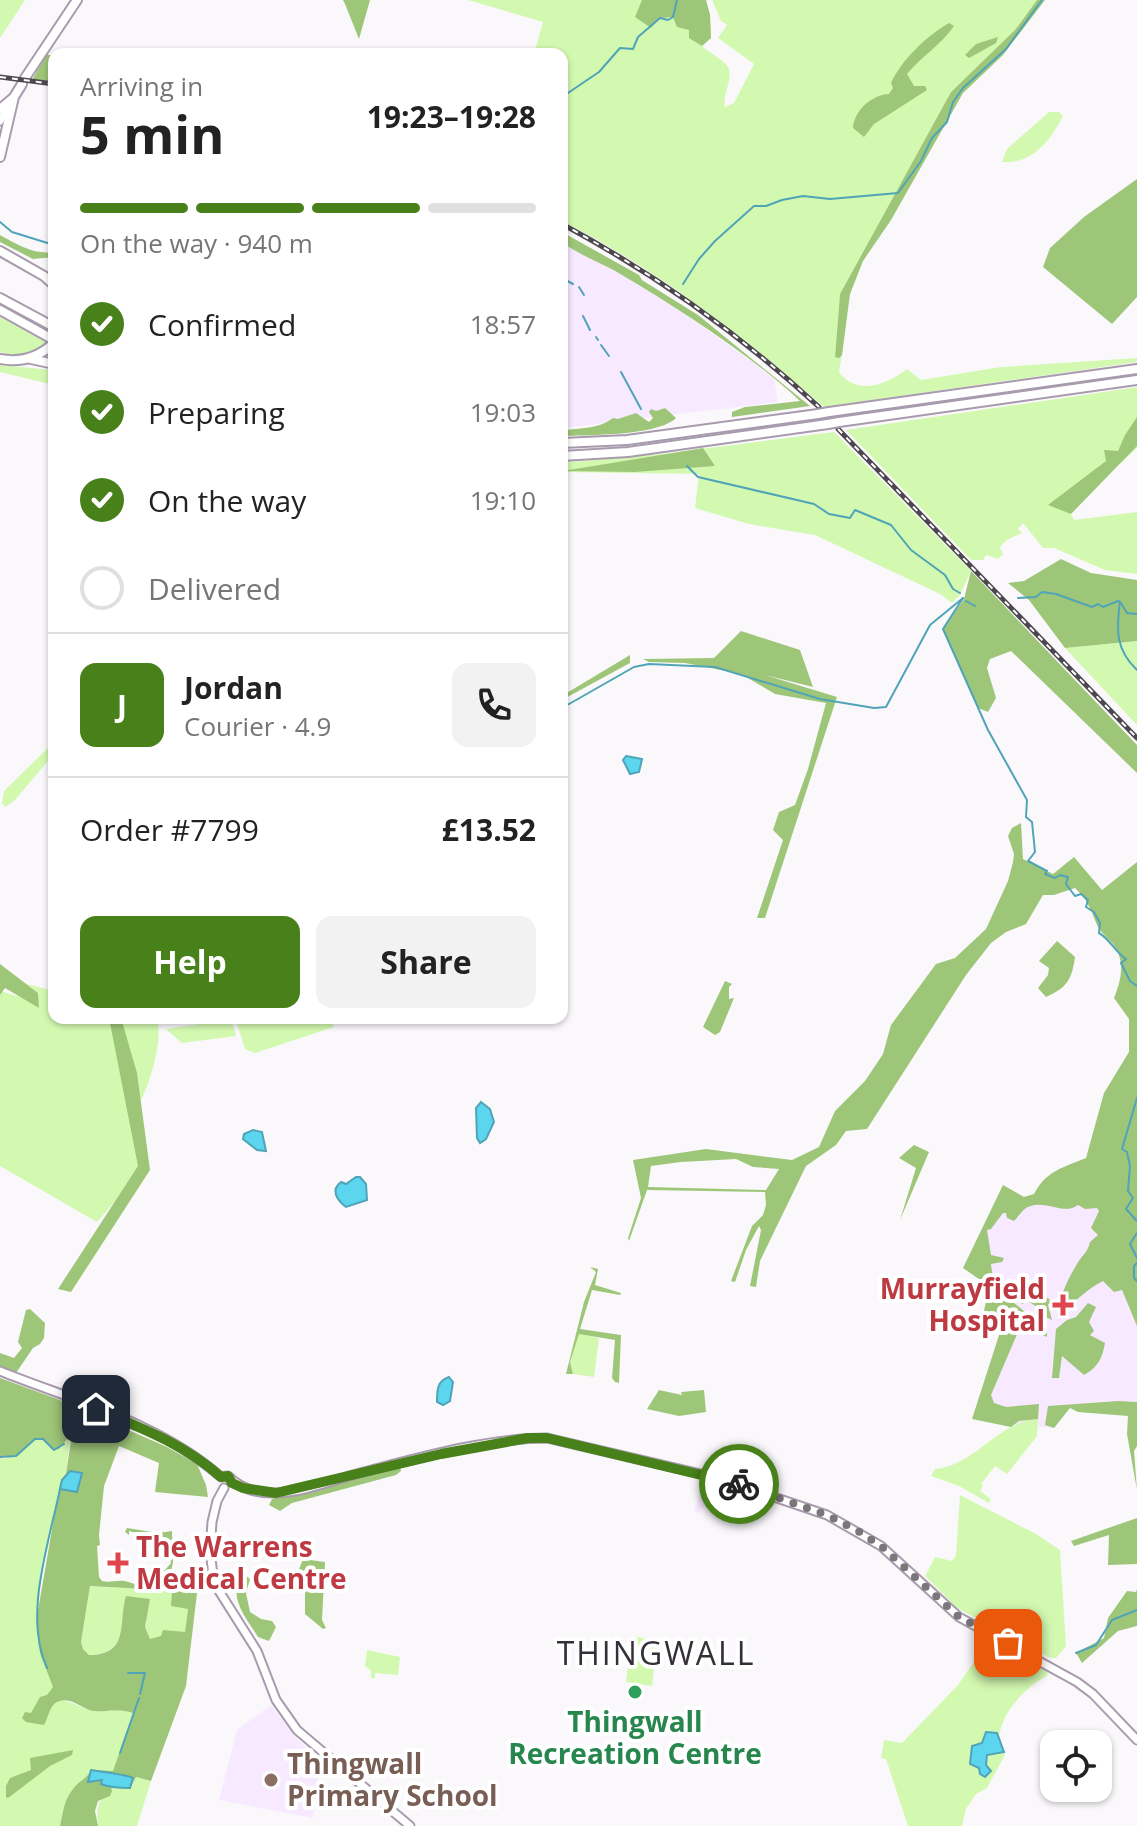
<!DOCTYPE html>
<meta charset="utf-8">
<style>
body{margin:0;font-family:"Open Sans",sans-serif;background:#f2f2f2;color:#222;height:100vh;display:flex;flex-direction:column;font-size:30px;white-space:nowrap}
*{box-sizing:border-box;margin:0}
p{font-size:26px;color:#767676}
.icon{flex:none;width:44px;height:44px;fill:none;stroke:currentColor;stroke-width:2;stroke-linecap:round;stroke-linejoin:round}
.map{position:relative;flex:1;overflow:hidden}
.side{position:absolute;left:48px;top:48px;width:520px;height:976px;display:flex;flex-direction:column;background:#fff;border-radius:16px;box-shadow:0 2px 6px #0004}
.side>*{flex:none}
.controls{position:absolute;left:1040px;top:1730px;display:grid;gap:16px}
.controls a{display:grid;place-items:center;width:72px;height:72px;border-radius:16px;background:#fff;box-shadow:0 2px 6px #0004;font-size:40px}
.pin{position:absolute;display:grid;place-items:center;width:68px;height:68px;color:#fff;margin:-34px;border-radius:16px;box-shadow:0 4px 12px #0006}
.courier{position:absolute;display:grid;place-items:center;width:80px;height:80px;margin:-40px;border:6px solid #48811a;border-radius:50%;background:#fff;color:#222;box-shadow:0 2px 10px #0007}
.headline em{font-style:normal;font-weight:700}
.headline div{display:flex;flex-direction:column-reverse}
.headline{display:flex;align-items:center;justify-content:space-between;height:136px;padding:0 32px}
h1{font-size:52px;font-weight:700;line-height:60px}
.bar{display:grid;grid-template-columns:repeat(4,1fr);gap:12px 8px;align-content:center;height:96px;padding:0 32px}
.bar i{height:10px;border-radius:6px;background:#e0e0e0}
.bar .current{background:#48811a}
.bar p{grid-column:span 4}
.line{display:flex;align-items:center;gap:20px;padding:0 32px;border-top:2px solid #e0e0e0}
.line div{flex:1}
.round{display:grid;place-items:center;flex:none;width:84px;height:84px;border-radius:16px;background:#f2f2f2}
ol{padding:0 32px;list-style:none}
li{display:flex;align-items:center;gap:24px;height:88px}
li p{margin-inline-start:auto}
li .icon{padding:8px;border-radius:50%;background:#48811a;color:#fff;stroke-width:4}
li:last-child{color:#767676}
li i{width:44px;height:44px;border:4px solid #e0e0e0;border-radius:50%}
.cta{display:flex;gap:16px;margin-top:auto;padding:16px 32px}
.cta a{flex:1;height:92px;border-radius:16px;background:#48811a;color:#fff;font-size:32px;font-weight:700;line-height:92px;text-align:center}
.cta a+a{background:#f2f2f2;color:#222}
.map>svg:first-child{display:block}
.built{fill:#f7e9ff}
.green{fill:#d3f9b1}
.forest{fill:#9ec678;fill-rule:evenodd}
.water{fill:#5cd6ef;stroke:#50a4b8;stroke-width:2}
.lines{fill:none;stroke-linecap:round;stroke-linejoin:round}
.stream{stroke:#50a4b8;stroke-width:2}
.major-casing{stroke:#a89bae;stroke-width:11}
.highway-casing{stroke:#a89bae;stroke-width:12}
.major{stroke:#fff;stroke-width:7}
.highway{stroke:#fff;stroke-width:8}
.rail-casing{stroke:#4d484f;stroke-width:5}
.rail{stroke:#fff;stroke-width:2;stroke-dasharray:6;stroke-linecap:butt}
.highway-bridge-casing{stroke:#a89bae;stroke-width:12;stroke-linecap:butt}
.highway-bridge{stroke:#fff;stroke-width:8}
.done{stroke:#7a767c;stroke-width:8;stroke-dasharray:0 14.4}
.route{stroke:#48811a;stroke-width:10}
.health-dot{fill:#e0444e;stroke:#fff;stroke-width:3}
.leisure-dot{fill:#2e9e5b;stroke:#fff;stroke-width:3}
.education-dot{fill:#8d6e63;stroke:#fff;stroke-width:3}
.labels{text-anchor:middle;stroke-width:8;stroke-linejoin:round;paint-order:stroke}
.health-label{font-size:28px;font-weight:bold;fill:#be3a42;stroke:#fff;text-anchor:end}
.leisure-label{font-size:28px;font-weight:bold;fill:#27864d;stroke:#fff}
.education-label{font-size:28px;font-weight:bold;fill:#785e54;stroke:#fff;text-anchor:start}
.quarter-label{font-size:32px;letter-spacing:2px;fill:#353037;stroke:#fff}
</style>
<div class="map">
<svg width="1137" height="1826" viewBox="0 0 1137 1826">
<rect width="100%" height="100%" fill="#fbf8fc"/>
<g class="built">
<path d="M562,237L690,318L754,363L774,379L778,402L562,428Z"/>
<path d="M1086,1164L1137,1292V1410L1070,1407L1054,1428L1011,1425L973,1417L1005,1328L993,1289L966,1268L1005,1197L1038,1199Z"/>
<path d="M704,1480L711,1483L713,1487L707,1503L699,1513L694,1511Z"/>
<path d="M271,1705L295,1737L320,1760L313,1818L219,1800L237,1730Z"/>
</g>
<g class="green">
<path d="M0,0H25L0,38Z"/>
<path d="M468,0H706L710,15L711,38L702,46C709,53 723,59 728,67C734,79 722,94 725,107L734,103L754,64L718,38L727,25L721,21L712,0H1037L1015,30L951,92L840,294L835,356L838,358L842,355L839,372C857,397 888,384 907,369L921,380L1001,367L1137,358V362L824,407C741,335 660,271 562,221V54H534L543,22Z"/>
<path d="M1049,112H1059L1063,116C1050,141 1033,164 1002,162L1007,149Z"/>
<path d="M0,317L48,343C33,355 18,358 0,352Z"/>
<path d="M0,365L53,370L54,385L0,372Z"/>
<path d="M1137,387V448L1110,473L1059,508L1071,514L1074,520L1137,512V574L1105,570L1054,548H1043L1023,523L1018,529L1022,533L1007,540L1000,547L1003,554L998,559L986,555L983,560H971L846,430Z"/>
<path d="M834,432L971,571L960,595L952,603L940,594L815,535L749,524L695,508L699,474L562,472V463L662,454Z"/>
<path d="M1137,641V725L1065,648Z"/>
<path d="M54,742V754L14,801L5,807L2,803L4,791Z"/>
<path d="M27,984L54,991V1018H157C164,1043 147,1094 133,1115L144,1168L97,1222L0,1166V991L38,1002V993Z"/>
<path d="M198,1018H231L236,1036L182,1043L166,1029L199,1024Z"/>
<path d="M239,1018H330L334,1027L255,1053L245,1049L236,1020Z"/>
<path d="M578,1333L599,1338L594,1377L573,1374L570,1362Z"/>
<path d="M1038,1419L1037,1436L1007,1474L995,1466L981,1484L983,1486L980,1491L991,1499L989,1503L959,1486L931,1476L935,1469C976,1465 998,1421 1038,1419Z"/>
<path d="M70,1437L66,1474L60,1483C47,1554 17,1637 64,1701C75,1702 83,1710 94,1711C108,1712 119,1708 133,1712L113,1772L91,1770C87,1779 78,1781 73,1789C64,1799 63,1813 60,1826H0V1457L5,1459L35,1439H43L54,1450L59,1449Z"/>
<path d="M960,1495L1036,1534L1060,1550L1066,1646L1056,1658H1050L957,1608L925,1576L935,1557L952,1561L956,1555Z"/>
<path d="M90,1586L162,1590L189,1588V1592L181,1590L188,1608L185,1633L150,1639L145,1627L147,1622L122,1617C122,1640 115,1655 89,1655L83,1649L81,1642Z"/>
<path d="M636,1637L662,1641L659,1660H655L652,1686L626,1682L629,1656H633Z"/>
<path d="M989,1640L1048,1672L1047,1676C1025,1687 1003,1711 999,1736L997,1733L985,1738L982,1743L986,1765L989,1753L1004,1752L1005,1755L987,1788L976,1794L966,1809L962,1826H908L886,1759L881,1758L884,1740L902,1743L958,1685Z"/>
<path d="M367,1650L400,1657L398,1675L375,1673V1678H371V1671L365,1666Z"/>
<path d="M136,1777L151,1781L137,1826H98C96,1808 98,1801 110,1786L121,1785Z"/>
</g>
<g class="forest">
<path d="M343,0H370L359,39L345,4Z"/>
<path d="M642,0H706L710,15L711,38L702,46L689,38V30L677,27L673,17L660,18L651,28L635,17Z"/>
<path d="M1037,0H1045L1003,55L963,93L891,220L863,261L850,294L842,355L839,358L835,357L840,294L951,92L1015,30Z"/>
<path d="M949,23L954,26C942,44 921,57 907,74L914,86H925L927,90L874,124L864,137L853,128C854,111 871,95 889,94L893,88L891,83C902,59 927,36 949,23Z"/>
<path d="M998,37L996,43L969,58L965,55L976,44Z"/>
<path d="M46,55H54V63L48,67L49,72L54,73V82L32,80Z"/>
<path d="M1137,179V297L1112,324L1043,267L1050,248L1084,217Z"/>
<path d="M562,232L639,275L642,280L698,315L810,406L732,417V412L745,407L800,401C751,355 679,309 622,275C603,263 580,256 562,242Z"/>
<path d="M0,235C16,244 34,255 54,252V257L33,259L0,242Z"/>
<path d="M665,408L676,418C657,436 588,435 562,436V431C580,427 598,430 613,418L618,419L636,413L649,422L653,418L649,412L651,409L656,411Z"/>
<path d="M1137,417V446L1071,514L1048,505L1106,461L1104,450L1118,451L1125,435Z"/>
<path d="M703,448L715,466L635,472L563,471Z"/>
<path d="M1061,559L1091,573L1137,580V641L1065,648L1029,600L1008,583L1024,581Z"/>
<path d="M971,571L1137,745V773L1011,651L990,659L987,668L996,698L988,712L978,708L943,629L964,599Z"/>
<path d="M741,631L800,650L813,687L765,675L837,697L765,918H757L783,840L773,830L779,812L795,805L808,769L826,703L775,694L741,674L685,663L649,662L643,659L714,658Z"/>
<path d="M630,655V663L562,700V693L565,694Z"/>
<path d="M1021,823L1023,859L1053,874L1074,857L1102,890L1137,862V1326L1122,1290L1114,1292L1103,1281C1087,1289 1075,1302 1060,1313C1059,1296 1068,1279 1077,1264C1082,1255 1088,1252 1090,1242L1098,1235L1091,1228L1099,1211L1097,1208L1085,1209L1078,1205C1063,1216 1047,1199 1028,1207C1023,1209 1018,1217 1014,1221L1007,1218L1006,1213H1003L991,1229L987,1230L991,1255L1004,1258L1002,1262L991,1264C992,1286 1012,1302 1028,1314L1026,1319L1047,1330V1337L1021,1325L991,1395L994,1403L1006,1407L1039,1404L1038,1419L1019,1421L1011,1427L972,1419L1001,1329L982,1321L989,1286L963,1268L1003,1185L1024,1197L1034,1194C1046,1171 1062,1168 1086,1158L1104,1093L1129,1052V1019L1114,998C1121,981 1126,961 1113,944C1108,938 1101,933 1097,925C1091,910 1087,899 1075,888L1054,895H1043L1026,924L1006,932L991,943L966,975L867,1129L846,1131L836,1145L806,1166L760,1261L756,1287L750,1286L761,1230L759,1226L746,1250L735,1282L731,1281L752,1226L763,1215L766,1205L765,1192L647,1190L629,1241L628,1238L641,1198L633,1160L706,1149L792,1160L819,1147L835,1111L865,1081L883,1054L891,1025L936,964L955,958L986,929L1008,881L1013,862L1014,854L1008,836L1012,828ZM736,1159L753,1167L779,1169L766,1190L648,1187L651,1166L681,1162Z"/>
<path d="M1057,941L1075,957C1072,979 1067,988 1046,997L1038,988L1048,975L1049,968L1039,961Z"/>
<path d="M0,964L38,993L39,1008L5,988L0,995Z"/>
<path d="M725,981L732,984L729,987V999L734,998L720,1032L715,1035L703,1027Z"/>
<path d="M109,1018H121L137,1073L150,1170L71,1292L58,1289L138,1166Z"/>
<path d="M914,1145L929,1152L900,1220L916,1168L899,1158Z"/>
<path d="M590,1267L598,1269L595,1285L621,1293L620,1295L592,1290L580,1329L621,1335L619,1383L615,1382L612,1378L615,1340L579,1334L570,1362L573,1374H566L584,1302L596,1272Z"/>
<path d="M1037,1292L1051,1300L1048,1305L1052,1320L1039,1314L1041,1310L1028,1301L1022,1304L1020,1300L1025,1294Z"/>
<path d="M1088,1303L1096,1307L1089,1322L1094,1331L1090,1335L1105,1343C1102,1359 1098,1367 1084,1375L1062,1356L1059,1378H1052L1056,1329L1067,1320L1076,1317Z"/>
<path d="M30,1309L45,1323L44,1338L40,1344L33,1348L16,1373L0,1366V1353L14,1358L22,1348L18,1342L26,1310Z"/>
<path d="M0,1378L60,1400L167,1447L197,1464L206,1485L208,1497L155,1492L159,1463L119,1446L104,1486L99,1535L100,1545L97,1546L99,1577L102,1581C110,1583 116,1580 124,1581C136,1583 140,1590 151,1582L144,1570L151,1573L149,1570H153L154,1573L165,1570L171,1563L168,1551L162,1547L148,1548L146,1545L152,1546V1541L147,1538L144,1545L141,1534L129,1531V1535L125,1532L127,1528L158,1533L172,1531L173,1562L168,1587L157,1583L151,1574L155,1583L163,1590L90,1586L81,1642L83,1649L89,1655C130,1655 118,1623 126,1596L150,1599L145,1627L150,1639L161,1636L163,1630L185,1632L188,1609L171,1606L172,1591L197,1593L186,1686L151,1781L136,1777L130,1788L111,1787L112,1791L110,1796L98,1801L95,1811L98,1826H60C63,1813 64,1799 73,1789C78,1781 87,1779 91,1770L113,1771L133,1713C119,1708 108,1712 94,1711C82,1710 71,1695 57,1702C50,1705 48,1718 44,1725L26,1722L22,1718L25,1712L31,1713L40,1697L47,1695L53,1687L40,1653L36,1622L60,1483L66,1474L71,1440L69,1437L59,1449L54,1450L43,1439H35L16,1456L0,1457Z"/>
<path d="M659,1390L682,1395L681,1392L704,1390L706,1412L679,1416L647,1409Z"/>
<path d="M1118,1401L1137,1402V1446L1134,1451L1137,1490L1127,1434L1128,1416L1078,1412L1070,1408L1054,1428L1045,1425L1048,1406Z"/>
<path d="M400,1467L401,1471L396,1475L292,1503L280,1511L269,1505L272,1499Z"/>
<path d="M1137,1518V1564L1108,1565L1109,1535L1074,1546L1071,1541Z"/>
<path d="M303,1559L325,1562L322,1620L326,1628L323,1629L305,1614V1575L298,1572Z"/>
<path d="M245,1575L250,1579L246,1593L250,1612L261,1619L272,1621L276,1627L269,1641L258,1637C247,1619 224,1593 245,1575Z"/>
<path d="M1137,1589V1626L1118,1631L1082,1663L1076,1653L1104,1638L1108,1618L1127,1591L1136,1592Z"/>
<path d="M73,1750L72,1755L50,1766L8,1798L6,1797V1786L10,1778L31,1770L30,1758Z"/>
</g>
<g class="water">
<path d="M626,756L642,759L639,772L630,774L623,760Z"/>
<path d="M481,1102L490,1109L494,1122L486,1139L480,1143L477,1138L476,1108Z"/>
<path d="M253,1130L262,1132L266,1151L257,1150L243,1139L244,1134Z"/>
<path d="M356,1177H360L366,1184L367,1200L346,1207C337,1200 330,1190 341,1182L346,1184Z"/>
<path d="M449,1377L453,1382L450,1401L443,1405L437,1402C437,1390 437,1381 449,1377Z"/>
<path d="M70,1471L82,1473L77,1492L60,1489L62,1480Z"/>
<path d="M986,1732L997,1733L1004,1752L987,1755L986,1765L991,1771L985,1777L980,1774L979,1768L970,1764L972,1746L982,1743Z"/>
<path d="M91,1770C98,1771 129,1775 133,1778L130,1788C122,1788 108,1787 101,1784L102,1780L88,1782Z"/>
</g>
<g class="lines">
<g class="stream">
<path d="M562,97L599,72L620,48L633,49L638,37L660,18L668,20L673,17L677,0"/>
<path d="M0,222L12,232L54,245"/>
<path d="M562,278L573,284"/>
<path d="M683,284L699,259L715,241L754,206H766L782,200L803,196L830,199L898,193L921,161L932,138L947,122L953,102L963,88L1006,49L1042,0"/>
<path d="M579,287L584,295"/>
<path d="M583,316L590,330"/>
<path d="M596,337L598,340"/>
<path d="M601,345L609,356"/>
<path d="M621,372L641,409"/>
<path d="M687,466L698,477L814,504L829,514L850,518L855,510L891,525L911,550L945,575L953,589L960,593"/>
<path d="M963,598L943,629L988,730L1027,800L1026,817L1032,822L1035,852L1028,861L1047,871L1045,874L1055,878L1060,875L1068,877L1066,884L1075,896L1081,894L1088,900L1086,907L1094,912L1100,923L1099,933C1110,939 1115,952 1126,959L1121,963L1130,981L1137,986"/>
<path d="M1018,598L1036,597L1042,592L1056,594L1092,607L1098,604L1103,607L1118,601L1120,602C1116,631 1116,650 1137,670"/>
<path d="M966,601L975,606"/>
<path d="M1121,603L1127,613L1137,614"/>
<path d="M562,708L634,667L649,664L715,667L820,699L874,708L886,707L930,625L963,598"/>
<path d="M1137,1098L1122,1149L1127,1152L1130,1166L1128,1191L1133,1198L1126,1209L1137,1221"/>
<path d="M1137,1233L1130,1244L1137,1258"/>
<path d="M1137,1263L1134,1266V1278L1137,1281"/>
<path d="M0,1457L16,1456L35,1439H43L54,1450L64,1444"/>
<path d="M1076,1653L1096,1645L1112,1620L1137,1610"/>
<path d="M47,1668C23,1616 49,1543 60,1489"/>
<path d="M128,1673H145L140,1694"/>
<path d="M120,1753L139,1698"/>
</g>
<defs>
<g id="major">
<path d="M0,121L11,102"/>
<path d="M0,1371C75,1401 160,1423 221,1477L228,1476C240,1488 257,1494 277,1493C304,1492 334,1480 360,1473C418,1458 487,1438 547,1438L718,1478L827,1515L881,1546L959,1617L1077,1682L1093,1694L1137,1740"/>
<path d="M224,1488L217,1501L212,1522L210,1551L214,1583L257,1651L276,1700L297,1730L410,1826"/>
</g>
<g id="highway">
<path d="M25,78L77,0"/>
<path d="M0,109L13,98"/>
<path d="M0,157L14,97L22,84"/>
<path d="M0,251L44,276L54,285"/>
<path d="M0,298L54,327"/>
<path d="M0,310L54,340"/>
<path d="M0,359C21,363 38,358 54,343"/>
<path d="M31,359L54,364"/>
<path d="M829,412L1137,369"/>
<path d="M839,422L1137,380"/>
<path d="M562,443L627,440L818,414"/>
<path d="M562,456L628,452L828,424"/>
</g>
</defs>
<use href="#major" class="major-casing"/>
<use href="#highway" class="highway-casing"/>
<use href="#major" class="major"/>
<use href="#highway" class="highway"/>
<defs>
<g id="rail">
<path d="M0,77L54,84"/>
<path d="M562,224C655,274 741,335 819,407"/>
<path d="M838,429L1137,738"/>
</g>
</defs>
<use href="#rail" class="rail-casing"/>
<use href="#rail" class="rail"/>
<defs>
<g id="highway-bridge">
<path d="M818,414L829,412"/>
<path d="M828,424L839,422"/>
</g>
</defs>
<use href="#highway-bridge" class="highway-bridge-casing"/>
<use href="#highway-bridge" class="highway-bridge"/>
</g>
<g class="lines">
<path class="done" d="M739,1484L827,1515L858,1531L881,1546L959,1617L1008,1643"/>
<path class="route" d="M96,1409C142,1428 184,1444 221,1477L228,1476L232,1483L243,1488L276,1493L441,1454L528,1438H547L739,1484"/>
</g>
<g class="health-dot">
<path d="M1059 1293h8v8h8v8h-8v8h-8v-8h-8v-8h8z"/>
<path d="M114 1551h8v8h8v8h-8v8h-8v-8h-8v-8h8z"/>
</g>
<circle class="leisure-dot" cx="635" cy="1692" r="8"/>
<circle class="education-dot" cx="271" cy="1780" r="8"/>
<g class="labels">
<g class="health-label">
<text x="1045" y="1299">Murrayfield<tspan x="1045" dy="32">Hospital</tspan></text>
<text x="136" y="1557" text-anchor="start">The Warrens<tspan x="136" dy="32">Medical Centre</tspan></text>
</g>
<g class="leisure-label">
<text x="635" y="1732">Thingwall<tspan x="635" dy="32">Recreation Centre</tspan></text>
</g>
<g class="education-label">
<text x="287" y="1774">Thingwall<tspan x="287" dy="32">Primary School</tspan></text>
</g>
<g class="quarter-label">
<text x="656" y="1665">THINGWALL</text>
</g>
</g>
</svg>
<div class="controls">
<a><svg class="icon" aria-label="locate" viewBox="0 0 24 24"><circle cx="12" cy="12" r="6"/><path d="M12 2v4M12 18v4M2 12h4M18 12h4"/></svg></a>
</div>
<div class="pin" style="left:1008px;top:1643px;background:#ea580c"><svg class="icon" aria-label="bag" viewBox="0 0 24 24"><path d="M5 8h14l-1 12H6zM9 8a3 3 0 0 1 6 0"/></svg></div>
<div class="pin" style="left:96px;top:1409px;background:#1f2937"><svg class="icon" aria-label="home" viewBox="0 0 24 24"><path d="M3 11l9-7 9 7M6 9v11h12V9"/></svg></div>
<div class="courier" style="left:739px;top:1484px"><svg class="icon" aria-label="bike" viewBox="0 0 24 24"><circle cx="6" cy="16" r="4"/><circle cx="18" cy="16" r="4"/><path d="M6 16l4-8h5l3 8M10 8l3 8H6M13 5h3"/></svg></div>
<section class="side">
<div class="headline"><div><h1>5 min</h1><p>Arriving in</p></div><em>19:23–19:28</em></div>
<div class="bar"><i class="current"></i><i class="current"></i><i class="current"></i><i></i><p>On the way · 940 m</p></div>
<ol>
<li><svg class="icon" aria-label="check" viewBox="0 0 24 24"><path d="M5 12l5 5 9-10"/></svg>Confirmed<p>18:57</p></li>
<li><svg class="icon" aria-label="check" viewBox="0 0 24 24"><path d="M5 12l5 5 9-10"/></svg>Preparing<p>19:03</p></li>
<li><svg class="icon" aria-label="check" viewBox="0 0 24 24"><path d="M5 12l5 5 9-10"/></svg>On the way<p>19:10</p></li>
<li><i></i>Delivered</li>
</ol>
<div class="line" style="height:144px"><b class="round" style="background:#48811a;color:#fff">J</b><div><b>Jordan</b><p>Courier · 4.9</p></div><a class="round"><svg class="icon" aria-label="phone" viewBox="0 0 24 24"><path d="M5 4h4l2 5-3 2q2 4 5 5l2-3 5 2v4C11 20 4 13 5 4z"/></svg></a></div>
<div class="line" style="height:104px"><div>Order #7799</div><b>£13.52</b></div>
<div class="cta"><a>Help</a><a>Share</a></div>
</section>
</div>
